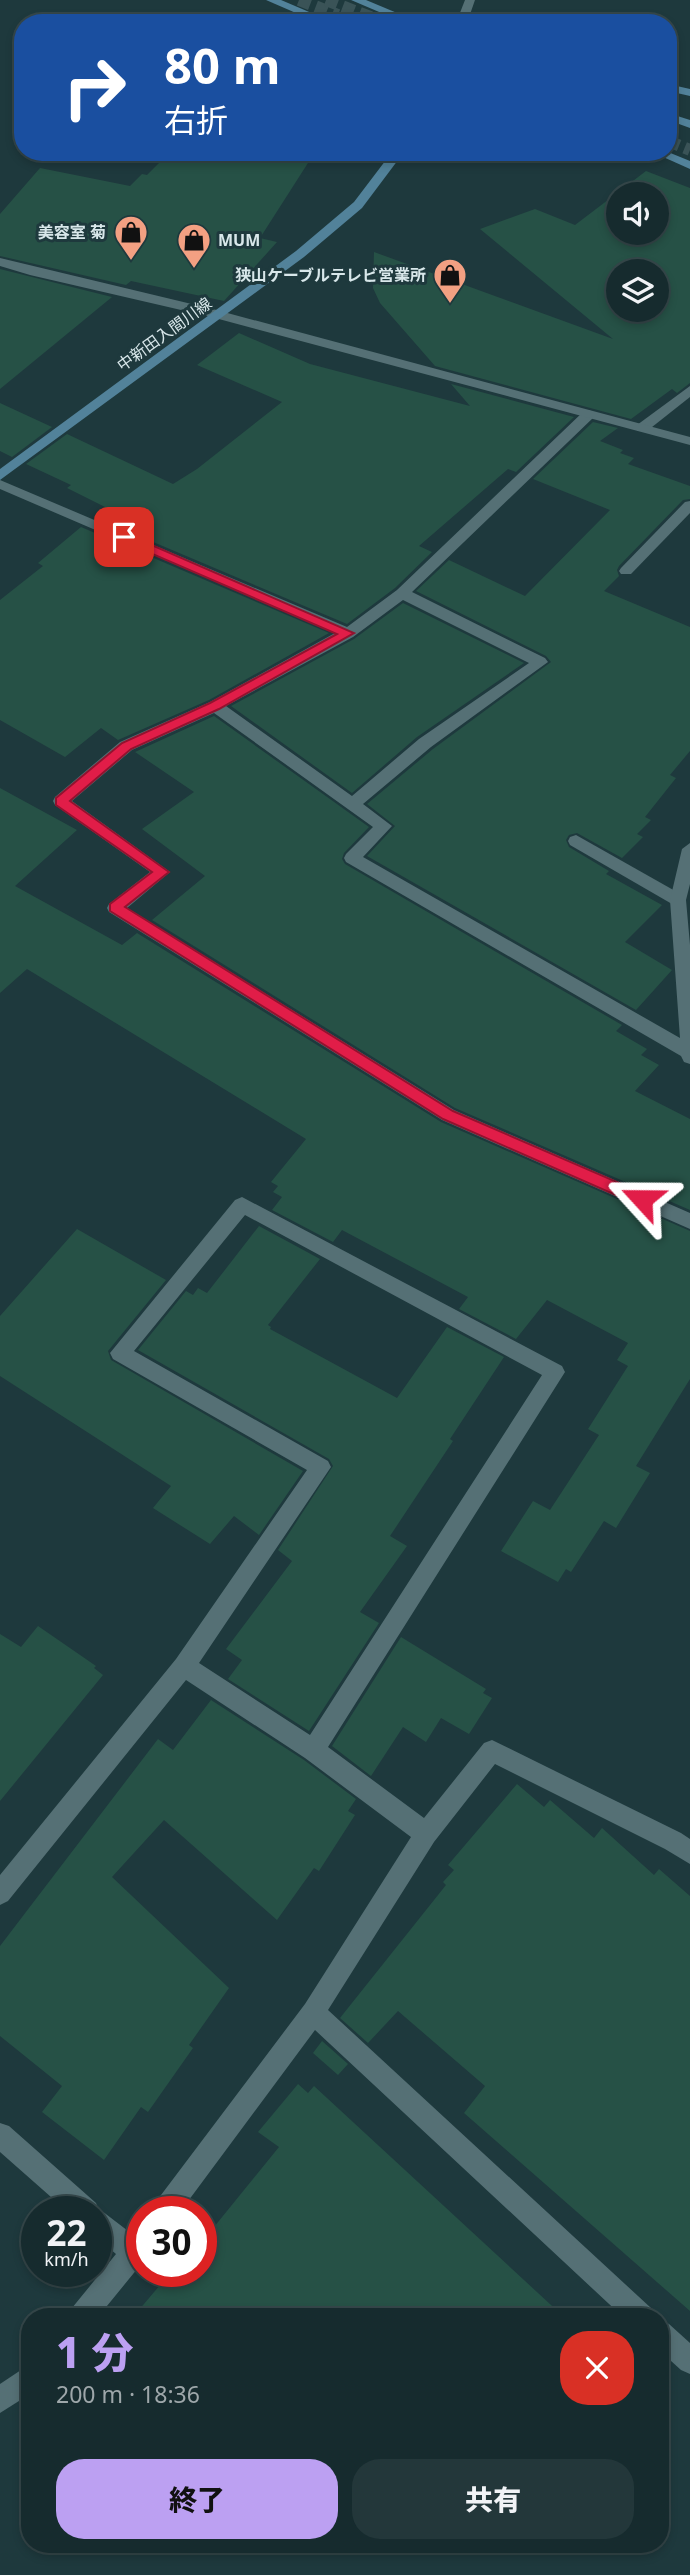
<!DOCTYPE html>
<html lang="ja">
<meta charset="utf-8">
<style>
body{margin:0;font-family:"Noto Sans","Noto Sans JP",sans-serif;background:#23373a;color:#f1f3f6;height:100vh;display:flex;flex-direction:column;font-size:26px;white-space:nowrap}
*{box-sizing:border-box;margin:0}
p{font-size:23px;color:#9ea7aa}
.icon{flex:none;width:38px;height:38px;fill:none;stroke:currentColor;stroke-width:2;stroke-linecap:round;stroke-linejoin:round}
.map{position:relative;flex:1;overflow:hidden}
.drawer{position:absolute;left:21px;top:2308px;width:648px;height:245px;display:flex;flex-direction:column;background:#162b2e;border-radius:28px;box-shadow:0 4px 10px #0003,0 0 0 2px #35474a}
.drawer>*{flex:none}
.banner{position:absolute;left:14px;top:14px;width:663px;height:147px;border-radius:28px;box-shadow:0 4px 10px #0003,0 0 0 2px #35474a;background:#1a4fa0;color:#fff;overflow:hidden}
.fabs{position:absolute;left:606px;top:182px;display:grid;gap:14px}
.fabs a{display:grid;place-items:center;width:63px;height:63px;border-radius:50%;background:#162b2e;box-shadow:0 4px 10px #0003,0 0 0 2px #35474a;font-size:35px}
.speed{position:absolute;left:21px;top:2196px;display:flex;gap:14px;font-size:35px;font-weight:700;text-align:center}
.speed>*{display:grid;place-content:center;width:91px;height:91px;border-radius:50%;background:#162b2e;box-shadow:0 4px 10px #0003,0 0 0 2px #35474a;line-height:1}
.speed small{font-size:18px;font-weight:400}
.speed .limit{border:10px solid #d22;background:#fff;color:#111}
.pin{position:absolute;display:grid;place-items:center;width:60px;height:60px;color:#fff;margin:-30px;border-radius:14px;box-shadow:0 4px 10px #0006}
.me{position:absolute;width:77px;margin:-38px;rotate:294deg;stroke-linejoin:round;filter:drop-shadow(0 0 5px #0008)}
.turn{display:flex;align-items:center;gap:24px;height:147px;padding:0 35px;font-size:32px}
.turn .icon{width:91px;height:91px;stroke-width:2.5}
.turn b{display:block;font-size:49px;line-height:60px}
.round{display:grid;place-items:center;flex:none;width:74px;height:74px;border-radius:28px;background:#23373a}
.headline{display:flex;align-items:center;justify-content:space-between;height:119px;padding:0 35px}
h1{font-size:42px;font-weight:800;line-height:52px;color:#bca0f2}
.action{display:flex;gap:14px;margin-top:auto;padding:14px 35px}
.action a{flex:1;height:80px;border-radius:28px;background:#bca0f2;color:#111;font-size:28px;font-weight:800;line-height:80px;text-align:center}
.action a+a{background:#23373a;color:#f1f3f6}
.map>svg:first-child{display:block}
.building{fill:#265146;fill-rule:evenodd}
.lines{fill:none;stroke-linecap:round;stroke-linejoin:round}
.secondary-tunnel{stroke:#3a5357;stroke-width:12;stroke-dasharray:12 6;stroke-linecap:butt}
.service{fill:#557075;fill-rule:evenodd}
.minor{fill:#557075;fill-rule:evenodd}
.tertiary{fill:#557075;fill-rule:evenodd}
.secondary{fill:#52829a;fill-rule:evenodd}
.route{fill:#e11d48;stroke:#92132f;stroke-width:2}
.labels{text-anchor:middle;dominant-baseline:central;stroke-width:6;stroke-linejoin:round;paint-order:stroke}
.far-poi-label{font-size:16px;font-weight:bold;fill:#d8e7ea;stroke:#1e393d;text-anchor:end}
.far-street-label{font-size:16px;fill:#d8e7ea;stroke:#1e393d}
</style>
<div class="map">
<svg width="690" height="2575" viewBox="0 0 690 2575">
<rect width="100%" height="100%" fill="#1e393d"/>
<g class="building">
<path d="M170,152H315L260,238L277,242L224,301L131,281L126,285L0,256V214L40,168L130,186L142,174L147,175Z"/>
<path d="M646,171L690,188V383L677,393L672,389L631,419L435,366L380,303L373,288L374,252L613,339L480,229L535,209L575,225ZM618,194H656V233H618ZM618,271H656V310H618Z"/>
<path d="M0,269L112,297L0,389Z"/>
<path d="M239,333L310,364L470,406L451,384L574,417L516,472L508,469L419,546L432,552L395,588L347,624L94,517L105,507L67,488L71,485L26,464L67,434L173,484L197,469L282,402L197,365Z"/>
<path d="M0,403L52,427L12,457L0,451Z"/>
<path d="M593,422L618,428L600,441L623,450L620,453L634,458L628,464L690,486V499L683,500L619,566L617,570L619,576L604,591L690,627V751L670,775L676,778L645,817L651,820L637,834L643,837L622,858L577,833L569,835L566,840L569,847L609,871L606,874L662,905L625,942L672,970L636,1010L367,856L395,826L367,804L433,749L551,662L546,656L416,591L449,560L525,596L610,510L533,479Z"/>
<path d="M81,527L329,633L209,700L118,740L101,728L65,757L0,720V600L43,566L38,563Z"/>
<path d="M403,603L524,663L417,737L352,793L231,706L354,639Z"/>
<path d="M214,716L369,827L344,853L342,859L345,864L622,1025L616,1031L647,1049L641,1055L659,1065L635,1091L690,1119V1210L455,1108L152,920L205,876L142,829L194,792L135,752Z"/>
<path d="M0,788L77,830L15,886L122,945L137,933L441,1122L690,1231V1379L636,1466L650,1473L616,1528L604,1521L571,1572L566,1569L558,1582L501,1551L533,1501L550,1510L599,1435L588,1429L628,1366L617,1360L628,1343L547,1300L516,1339L459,1309L468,1297L342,1230L333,1242L272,1210L282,1197L273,1192L278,1186L271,1182L306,1139L27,969L0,993Z"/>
<path d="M259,1226L320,1259L268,1325L271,1327L270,1329L397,1398L447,1327L504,1357L450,1439L453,1441L390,1536L407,1546L360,1612L379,1623L309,1731L228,1679L242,1660L226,1649L292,1561L278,1550L333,1466L329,1459L138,1350L186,1291L193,1295L198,1288L207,1293Z"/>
<path d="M77,1229L166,1280L108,1351L111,1360L303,1471L259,1535L234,1516L210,1544L153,1508L171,1486L0,1376V1316Z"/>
<path d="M38,1626L96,1666L94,1668L103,1675L0,1801V1634L21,1647Z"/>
<path d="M401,1637L486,1689L483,1693L492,1698L469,1734L441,1718L426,1742L403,1727L371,1776L332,1746Z"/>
<path d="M211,1700L304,1760L356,1799L348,1811L355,1815L319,1871L314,1868L277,1920L164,1820L112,1877L229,1988L189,2045L193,2048L148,2112L141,2107L104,2160L42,2112L62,2086L0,2036V1946L158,1739L173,1750Z"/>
<path d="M517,1784L544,1807L550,1800L594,1838L602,1828L654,1875L659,1869L690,1896V2311L464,2113L485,2086L398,2011L368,2043L340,2018L446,1885L443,1882L454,1870L448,1865Z"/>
<path d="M322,2041L348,2064L338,2075L313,2053Z"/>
<path d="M298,2084L308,2093L314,2086L564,2317H133L171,2272H201V2243L279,2147L258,2132Z"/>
</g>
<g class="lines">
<g class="secondary-tunnel">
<path d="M299,0L338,15"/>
<path d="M326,0L386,23"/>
<path d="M668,141L690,150"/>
</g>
<g class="service">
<path d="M690,501V513L631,574H621L619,571L621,568L685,502Z"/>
<path d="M576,835L684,896L686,900L684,904H672L570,845L568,841L570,837Z"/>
</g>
<g class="minor">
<path d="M0,258L225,312L226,315L220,319L30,275L0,266Z"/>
<path d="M690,386V397L647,431H637V425Z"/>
<path d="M589,410L596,414L594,417L412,592L545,658L548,662L431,747L363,804L392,826L363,857L680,1038L670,900L682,849L690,843V884L686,900L690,945V1064L684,1062L681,1056L346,862L344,858L346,854L373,827L214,713L132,750L72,801L170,872L127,908L454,1110L690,1213V1229L442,1120L109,912L107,908L109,904L150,872L55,805L53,801L55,797L120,742L210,702L335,633L0,489V480L347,627L397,590L584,411ZM403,600L529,663L419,739L352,796L226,706L353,637Z"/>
<path d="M242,1197L562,1366L565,1372L328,1747L424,1818L484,1743L492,1740L681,1833L690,1839V1864L665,1849L495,1764L434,1842L328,2010L651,2308L655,2317H623L315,2030L180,2212H151L155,2203L305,2004L411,1837L305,1758L186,1680L8,1901L0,1905V1875L176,1659L307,1470L113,1359L110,1353L235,1200ZM245,1215L542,1375L310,1735L199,1663L331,1467L328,1461L134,1351Z"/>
<path d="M0,2123L9,2126L96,2203L98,2208L132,2234L142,2229V2263L98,2317H68L72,2308L116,2254L96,2237V2212H68L0,2152Z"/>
<path d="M660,2320L669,2324L690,2343V2374L681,2370L660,2351Z"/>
<path d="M30,2364V2394L0,2413V2384Z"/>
</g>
<g class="tertiary">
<path d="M465,0H475L467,23H456Z"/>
<path d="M220,311L690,437V445L215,318L214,315Z"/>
</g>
<g class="secondary">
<path d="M266,0H281L335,23H319Z"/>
<path d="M351,0H366L421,23H405Z"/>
<path d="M668,84L690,89V96L668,91Z"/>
<path d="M668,113L690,120V128L668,120Z"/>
<path d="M392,152H404L362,208L304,257L0,480V469L296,251L354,202Z"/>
<path d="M652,152H668L690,161V169Z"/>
</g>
</g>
<path class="route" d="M124,533L354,633L219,709L131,749L70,801L169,872L125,907L453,1111L647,1195L649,1199L647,1204H636L443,1119L110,911V904L152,872L56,805V798L122,743L210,703L337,634L120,540L118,537Z"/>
<defs>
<symbol id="shop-pin" viewBox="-11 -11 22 30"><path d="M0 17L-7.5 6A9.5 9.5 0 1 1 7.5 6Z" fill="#f3a082" stroke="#1e393d"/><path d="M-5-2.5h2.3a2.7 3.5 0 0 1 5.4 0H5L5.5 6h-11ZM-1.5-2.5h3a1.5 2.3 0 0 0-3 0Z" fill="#111"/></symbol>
</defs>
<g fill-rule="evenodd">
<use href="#shop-pin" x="112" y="213" width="38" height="52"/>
<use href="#shop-pin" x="175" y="221" width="38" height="52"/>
<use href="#shop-pin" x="431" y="256" width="38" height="52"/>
</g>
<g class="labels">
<g class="far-poi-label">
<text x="106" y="232">美容室 菊</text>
<text x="218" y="240" text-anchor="start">MUM</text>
<text x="426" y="275">狭山ケーブルテレビ営業所</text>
</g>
<g class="far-street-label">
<text transform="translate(164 334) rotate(-36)">中新田入間川線</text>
</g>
</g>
</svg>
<div class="fabs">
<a><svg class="icon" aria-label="sound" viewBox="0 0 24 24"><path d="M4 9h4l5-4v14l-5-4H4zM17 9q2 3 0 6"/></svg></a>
<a><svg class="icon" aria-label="layers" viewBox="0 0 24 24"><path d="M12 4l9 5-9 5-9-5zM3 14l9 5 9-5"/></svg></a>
</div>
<div class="speed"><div>22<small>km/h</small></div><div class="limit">30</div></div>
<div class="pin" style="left:124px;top:537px;background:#d93025"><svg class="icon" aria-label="arrive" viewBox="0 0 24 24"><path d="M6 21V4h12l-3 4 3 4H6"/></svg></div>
<svg class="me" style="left:642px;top:1199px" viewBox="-20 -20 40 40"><path d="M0-17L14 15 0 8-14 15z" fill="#e11d48" stroke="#fff" stroke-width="4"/></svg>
<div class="banner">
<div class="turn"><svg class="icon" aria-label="right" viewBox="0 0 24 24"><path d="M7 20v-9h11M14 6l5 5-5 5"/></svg><div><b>80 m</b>右折</div></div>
</div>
<section class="drawer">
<div class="headline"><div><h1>1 分</h1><p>200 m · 18:36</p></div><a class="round" style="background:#d93025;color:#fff"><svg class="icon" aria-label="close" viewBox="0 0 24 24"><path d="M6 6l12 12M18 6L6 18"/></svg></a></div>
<div class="action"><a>終了</a><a>共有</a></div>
</section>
</div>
